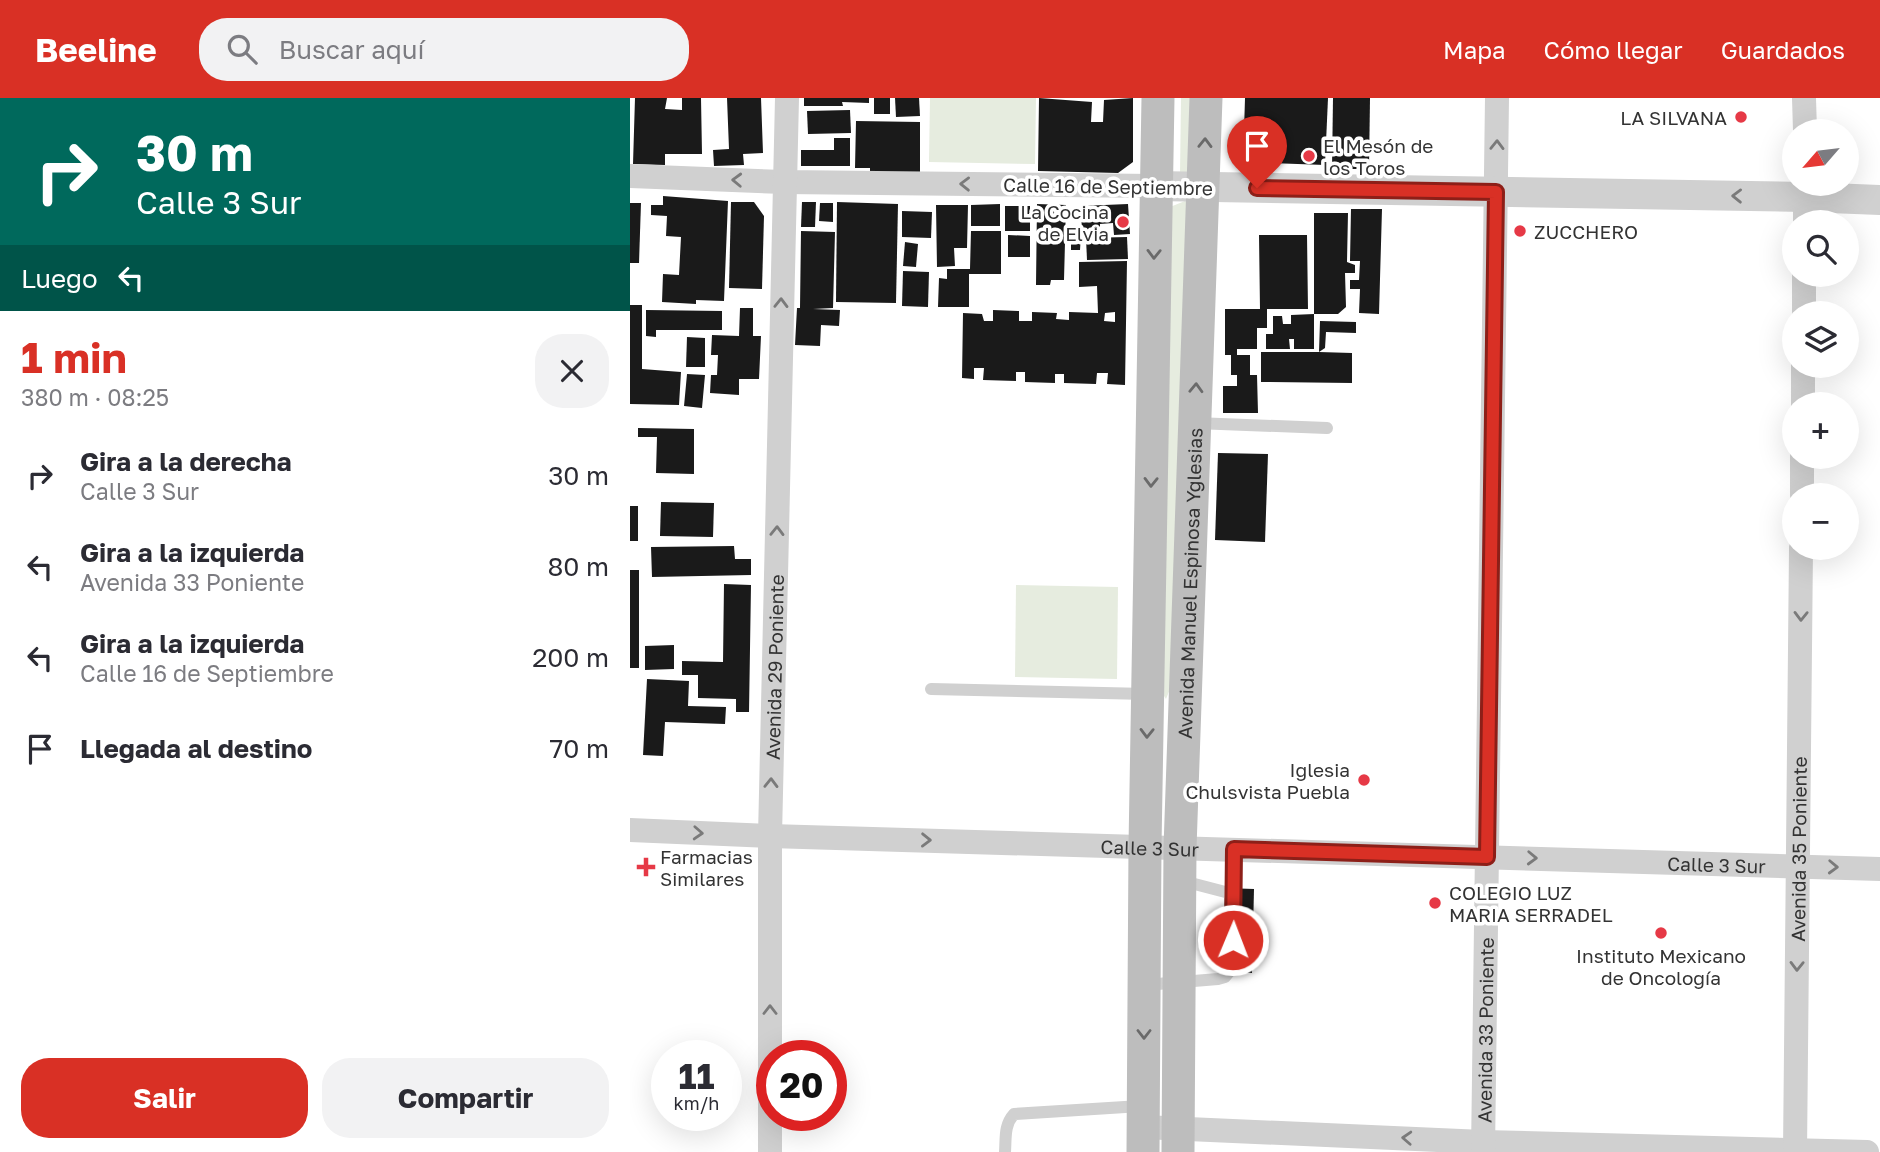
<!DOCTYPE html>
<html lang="es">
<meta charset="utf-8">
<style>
body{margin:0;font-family:"Golos Text",sans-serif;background:#f2f2f3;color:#2b2b33;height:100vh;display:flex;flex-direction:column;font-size:26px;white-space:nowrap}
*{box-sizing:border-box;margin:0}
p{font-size:23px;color:#7c7c81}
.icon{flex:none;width:38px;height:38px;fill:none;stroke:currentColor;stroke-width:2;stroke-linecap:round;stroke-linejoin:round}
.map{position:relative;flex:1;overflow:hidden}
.sheet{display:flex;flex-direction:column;background:#fff;width:630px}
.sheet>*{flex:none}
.guide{background:#00695c;color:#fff;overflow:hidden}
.needle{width:46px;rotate:242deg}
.tools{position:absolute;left:1152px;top:21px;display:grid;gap:14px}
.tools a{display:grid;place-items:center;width:77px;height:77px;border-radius:50%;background:#fff;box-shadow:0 7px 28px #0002;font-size:35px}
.speed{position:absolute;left:21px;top:942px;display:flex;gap:14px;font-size:35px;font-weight:700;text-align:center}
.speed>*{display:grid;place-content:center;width:91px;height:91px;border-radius:50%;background:#fff;box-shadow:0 7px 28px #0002;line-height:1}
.speed small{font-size:18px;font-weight:400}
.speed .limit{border:10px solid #d22;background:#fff;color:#111}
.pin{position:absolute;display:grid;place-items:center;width:60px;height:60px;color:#fff;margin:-72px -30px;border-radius:50% 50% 50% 0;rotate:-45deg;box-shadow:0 0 7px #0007}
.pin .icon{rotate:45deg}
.me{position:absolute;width:77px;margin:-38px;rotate:1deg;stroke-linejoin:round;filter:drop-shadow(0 0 5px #0008)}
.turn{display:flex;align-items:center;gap:24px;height:147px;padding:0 21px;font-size:32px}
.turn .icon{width:91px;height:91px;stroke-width:2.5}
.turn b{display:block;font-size:49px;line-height:60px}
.then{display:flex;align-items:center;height:66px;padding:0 21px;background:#0003;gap:14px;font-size:26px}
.round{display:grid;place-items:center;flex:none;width:74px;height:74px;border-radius:28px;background:#f2f2f3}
.overview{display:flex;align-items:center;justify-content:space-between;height:119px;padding:0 21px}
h1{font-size:42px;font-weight:700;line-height:52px;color:#d93025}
.button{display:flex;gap:14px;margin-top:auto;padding:14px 21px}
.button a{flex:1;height:80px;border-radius:28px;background:#d93025;color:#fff;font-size:28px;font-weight:700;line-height:80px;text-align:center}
.button a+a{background:#f2f2f3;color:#2b2b33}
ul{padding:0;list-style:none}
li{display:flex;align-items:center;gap:21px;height:91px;padding:0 21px}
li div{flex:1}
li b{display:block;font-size:26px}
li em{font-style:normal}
header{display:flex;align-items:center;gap:42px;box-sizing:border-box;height:98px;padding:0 35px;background:#d93025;color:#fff}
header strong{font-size:33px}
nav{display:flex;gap:38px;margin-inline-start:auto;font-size:24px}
.search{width:490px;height:63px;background:#f2f2f3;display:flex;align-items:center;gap:18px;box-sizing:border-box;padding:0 24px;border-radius:28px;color:#7c7c81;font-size:26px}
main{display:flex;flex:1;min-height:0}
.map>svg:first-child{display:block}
.green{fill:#e6ecdf}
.building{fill:#1a1a1a;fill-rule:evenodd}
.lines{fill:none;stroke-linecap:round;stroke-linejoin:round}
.service{stroke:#d0d0d0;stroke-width:12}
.minor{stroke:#d0d0d0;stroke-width:24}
.tertiary{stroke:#d0d0d0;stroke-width:30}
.secondary{stroke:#bdbdbd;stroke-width:33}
.oneway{stroke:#6a6a6a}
.oneway2{stroke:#7a7a7a}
.route-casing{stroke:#8d1f18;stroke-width:18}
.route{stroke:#d93025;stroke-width:12}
.poi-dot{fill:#e63946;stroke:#fff;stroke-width:2.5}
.labels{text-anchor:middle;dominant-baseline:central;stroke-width:7;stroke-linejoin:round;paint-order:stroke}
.poi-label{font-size:19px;fill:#333;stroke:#fff;text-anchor:start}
.street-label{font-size:19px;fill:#333;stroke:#fff}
</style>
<header>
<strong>Beeline</strong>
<div class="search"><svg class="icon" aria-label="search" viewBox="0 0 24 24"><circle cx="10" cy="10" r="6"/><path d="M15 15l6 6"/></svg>Buscar aquí</div>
<nav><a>Mapa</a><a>Cómo llegar</a><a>Guardados</a></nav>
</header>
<main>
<section class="sheet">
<div class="guide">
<div class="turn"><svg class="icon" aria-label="right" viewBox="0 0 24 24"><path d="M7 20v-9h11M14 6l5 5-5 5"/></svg><div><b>30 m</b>Calle 3 Sur</div></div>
<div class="then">Luego<svg class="icon" aria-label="left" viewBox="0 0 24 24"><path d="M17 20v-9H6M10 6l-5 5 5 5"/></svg></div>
</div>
<div class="overview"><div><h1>1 min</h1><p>380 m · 08:25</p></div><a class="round"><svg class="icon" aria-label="close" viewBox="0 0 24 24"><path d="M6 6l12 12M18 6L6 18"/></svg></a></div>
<ul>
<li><svg class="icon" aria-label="right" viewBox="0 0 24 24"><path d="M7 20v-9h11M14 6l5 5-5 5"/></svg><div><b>Gira a la derecha</b><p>Calle 3 Sur</p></div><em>30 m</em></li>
<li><svg class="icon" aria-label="left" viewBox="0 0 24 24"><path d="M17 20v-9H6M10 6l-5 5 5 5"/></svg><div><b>Gira a la izquierda</b><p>Avenida 33 Poniente</p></div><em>80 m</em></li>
<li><svg class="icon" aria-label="left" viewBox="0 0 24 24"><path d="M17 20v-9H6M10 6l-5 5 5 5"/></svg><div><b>Gira a la izquierda</b><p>Calle 16 de Septiembre</p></div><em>200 m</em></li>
<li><svg class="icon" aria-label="arrive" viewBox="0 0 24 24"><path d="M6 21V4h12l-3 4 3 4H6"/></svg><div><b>Llegada al destino</b></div><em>70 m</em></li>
</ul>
<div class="button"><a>Salir</a><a>Compartir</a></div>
</section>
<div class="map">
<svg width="1250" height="1054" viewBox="0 0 1250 1054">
<rect width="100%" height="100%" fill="#fff"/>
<g class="green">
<path d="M300,0H406L405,66L299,64Z"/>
<path d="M551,0H573V77H550Z"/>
<path d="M555,103L568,111L542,586L536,601L528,588L535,111Z"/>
<path d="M386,487L488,489L487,581L385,579Z"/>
</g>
<g class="building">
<path d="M5,0H37L35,11L52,12V0H71L72,56H35V67L3,66Z"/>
<path d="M97,0H131L133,55L113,56L114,67L84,68L83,52L99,51Z"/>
<path d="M174,0H239V5L212,4L213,8H174Z"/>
<rect x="244" y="0" width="16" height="16"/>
<path d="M265,0H289L290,18L266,19Z"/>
<path d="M409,0L462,4L461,24H473L474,2L503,0V64L488,75L408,73Z"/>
<path d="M615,0H698L695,67L613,64Z"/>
<path d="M703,0H740L739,71H702Z"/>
<path d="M220,12L221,35L178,36L177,13Z"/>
<path d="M226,23L290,24V77L240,76V70H225Z"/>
<path d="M204,40H220V68H171V52H204Z"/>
<path d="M33,98L98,103L94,203L66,202V206L32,204L33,176L49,177L51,139L36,138L37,118L21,117V107H33Z"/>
<path d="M101,104H124L134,118L132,191L99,190Z"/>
<path d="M172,104H186L185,129H171Z"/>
<path d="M207,104L268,106L266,205L206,204Z"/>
<path d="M0,105H11L9,165H0Z"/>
<path d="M190,105H203V124L189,123Z"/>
<path d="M370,106V128H341V107Z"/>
<path d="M407,106L436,107L434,182H421L420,187H406Z"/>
<path d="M498,106L500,136L484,137L483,125L470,126V136L452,137L451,108Z"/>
<path d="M306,107H338L337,150H324L325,168L307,169Z"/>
<rect x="375" y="108" width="25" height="25"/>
<path d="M721,111H752L749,216L729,215L730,191H720V182H729L730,163H720Z"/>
<path d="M272,113L302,114L301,140L272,139Z"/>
<path d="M684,115H718L717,164L725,167V175H715L716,209L708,216H684V251H664V241H659L660,251H636V236H643V218H652L653,226H661V217L684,216Z"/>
<path d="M171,133L205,134L203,210L183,211L210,212L209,228L191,227L190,248L165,247L167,210H170Z"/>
<path d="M341,133H371V176H339V209H308L309,180L317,181V171H340Z"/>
<path d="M441,135H451L450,152H441Z"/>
<path d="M378,137L400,138V159H378Z"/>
<path d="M629,137H677L678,211H637V230H627V251H607V257H620V277H627L628,315H593V288H607V277H601V257H595V211H630Z"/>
<path d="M497,139L498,161L457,162L456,140Z"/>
<path d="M275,144L288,146L286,169L273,168Z"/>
<path d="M497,163L495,287L477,286L478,275H467L466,286L434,285V276H425V285L395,284V274H386V283L353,282L354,270H344V281L332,280L333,215L352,216L354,223H363V212L389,213V223H402V214L427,215L426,221L439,222V214L468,215L467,188L449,189V164ZM485,214V224L474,223L475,215Z"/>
<path d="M273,173L299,174L298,209L272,208Z"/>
<path d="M0,207H12V271L51,274L49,307L0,306Z"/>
<path d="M110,210H123V238H131L129,281H109V297L80,295L81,277H87L88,257H81L82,237L109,238Z"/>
<path d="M16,212L92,213V232H26V239L16,238Z"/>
<path d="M690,223L726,224V235L696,234L695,250L689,254L722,255V285L631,284V254H689Z"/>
<path d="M57,239L75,240V269H56Z"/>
<path d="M57,276L75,277L72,310L54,308Z"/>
<path d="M8,330L64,331V376L26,375L27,339H8Z"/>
<path d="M588,355L638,356L635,444L585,442Z"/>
<path d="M31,404L84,405L83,439L30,438Z"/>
<rect x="0" y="408" width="8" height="35"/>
<path d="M104,448L105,461H121V477L22,479L21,449Z"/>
<rect x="0" y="472" width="9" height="98"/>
<path d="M94,486L121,487L119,614H106V601L68,600V577H52V563L93,564Z"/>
<path d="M44,547V571L15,572V548Z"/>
<path d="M17,581L59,583L58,608L96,609L95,626L35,624L33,658L13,657Z"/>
<path d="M595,790L624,791L622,875L593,874Z"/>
</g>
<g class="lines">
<g class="service">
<path d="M565,325L697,330"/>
<path d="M301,591L517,596"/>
<path d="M553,783L603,796"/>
<path d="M515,887L588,881L595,879L600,873L604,752"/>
<path d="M375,1054C376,1040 374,1027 384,1016L511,1008"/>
</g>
<g class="minor">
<path d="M1174,0L1175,33"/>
<path d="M0,78L154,84L525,88"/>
<path d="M1175,124V86"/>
<path d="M1174,215V177"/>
<path d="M1173,306V268"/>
<path d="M1172,397V359"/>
<path id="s1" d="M0,732L140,738L1250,771"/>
<path d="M513,1029L853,1044L1237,1054"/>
<path id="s2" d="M140,1054V738L157,0"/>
<path id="s3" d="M853,1054L867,0"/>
<path id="s4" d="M1165,1054L1171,450"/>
</g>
<path class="tertiary" d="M525,88L1175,99L1250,102"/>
<g class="secondary">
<path d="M513,1054L515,748L528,0"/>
<path id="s5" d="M548,1054L550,750L576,0"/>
</g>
</g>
<defs><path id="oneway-chevron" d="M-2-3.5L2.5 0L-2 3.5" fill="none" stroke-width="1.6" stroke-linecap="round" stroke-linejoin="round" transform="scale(1.75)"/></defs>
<g class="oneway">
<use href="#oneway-chevron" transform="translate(575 45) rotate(-89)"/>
<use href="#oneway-chevron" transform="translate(524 156) rotate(91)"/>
<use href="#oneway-chevron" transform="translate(566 290) rotate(-88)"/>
<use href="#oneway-chevron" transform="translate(521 384) rotate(91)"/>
<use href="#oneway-chevron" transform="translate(517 635) rotate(91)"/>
<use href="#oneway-chevron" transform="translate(514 936) rotate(90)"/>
</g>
<g class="oneway2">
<use href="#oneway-chevron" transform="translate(867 47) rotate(-89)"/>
<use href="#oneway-chevron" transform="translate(107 82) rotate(-178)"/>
<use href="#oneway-chevron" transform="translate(335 86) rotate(-179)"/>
<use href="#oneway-chevron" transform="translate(1107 98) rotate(-179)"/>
<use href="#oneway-chevron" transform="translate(151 205) rotate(-89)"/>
<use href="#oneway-chevron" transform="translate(147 433) rotate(-89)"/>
<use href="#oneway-chevron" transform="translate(1171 518) rotate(91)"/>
<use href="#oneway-chevron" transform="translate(141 685) rotate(-89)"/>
<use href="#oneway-chevron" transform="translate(68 735) rotate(3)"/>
<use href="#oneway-chevron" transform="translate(296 742) rotate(1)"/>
<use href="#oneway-chevron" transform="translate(902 760) rotate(2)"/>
<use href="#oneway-chevron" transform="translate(1203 769) rotate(2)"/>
<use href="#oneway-chevron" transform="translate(1167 868) rotate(91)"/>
<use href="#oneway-chevron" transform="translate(140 912) rotate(-90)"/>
<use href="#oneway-chevron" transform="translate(777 1040) rotate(-177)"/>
</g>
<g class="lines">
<defs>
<path id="route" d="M603,842L604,751L857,759L866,94L627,90"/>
</defs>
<use href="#route" class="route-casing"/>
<use href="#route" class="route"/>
</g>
<g class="poi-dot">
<circle cx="1111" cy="19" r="7"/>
<circle cx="679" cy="58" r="7"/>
<circle cx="493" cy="124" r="7"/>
<circle cx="890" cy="133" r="7"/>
<circle cx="734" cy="682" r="7"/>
<path d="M12.5 758.5h7v7h7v7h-7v7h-7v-7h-7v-7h7z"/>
<circle cx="805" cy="805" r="7"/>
<circle cx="1031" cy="835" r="7"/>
</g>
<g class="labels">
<g class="poi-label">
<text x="1097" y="19" text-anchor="end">LA SILVANA</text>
<text x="693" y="47">El Mesón de<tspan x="693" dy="22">los Toros</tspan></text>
<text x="479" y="113" text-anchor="end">La Cocina<tspan x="479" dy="22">de Elvia</tspan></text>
<text x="904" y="133">ZUCCHERO</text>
<text x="720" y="671" text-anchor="end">Iglesia<tspan x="720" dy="22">Chulsvista Puebla</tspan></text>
<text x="30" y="758">Farmacias<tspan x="30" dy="22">Similares</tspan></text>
<text x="819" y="794">COLEGIO LUZ<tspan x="819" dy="22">MARIA SERRADEL</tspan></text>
<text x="1031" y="857" text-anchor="middle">Instituto Mexicano<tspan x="1031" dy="22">de Oncología</tspan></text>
</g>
<g class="street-label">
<text transform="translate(478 88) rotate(1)">Calle 16 de Septiembre</text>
<text stroke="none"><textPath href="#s5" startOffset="569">Avenida Manuel Espinosa Yglesias</textPath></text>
<text stroke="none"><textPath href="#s2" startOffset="485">Avenida 29 Poniente</textPath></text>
<text stroke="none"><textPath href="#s1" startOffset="520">Calle 3 Sur</textPath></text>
<text stroke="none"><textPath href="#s4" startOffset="303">Avenida 35 Poniente</textPath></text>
<text stroke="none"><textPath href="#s1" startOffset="1087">Calle 3 Sur</textPath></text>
<text stroke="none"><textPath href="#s3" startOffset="122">Avenida 33 Poniente</textPath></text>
</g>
</g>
</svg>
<div class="tools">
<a><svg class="needle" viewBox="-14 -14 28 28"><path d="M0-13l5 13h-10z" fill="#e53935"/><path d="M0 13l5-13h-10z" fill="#7c7c81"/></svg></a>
<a><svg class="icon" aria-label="search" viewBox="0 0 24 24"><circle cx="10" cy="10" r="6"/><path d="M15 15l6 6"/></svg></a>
<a><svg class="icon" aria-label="layers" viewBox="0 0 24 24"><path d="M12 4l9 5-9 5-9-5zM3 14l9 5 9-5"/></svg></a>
<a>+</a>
<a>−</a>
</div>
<div class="speed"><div>11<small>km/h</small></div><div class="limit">20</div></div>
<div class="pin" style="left:627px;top:90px;background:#d93025"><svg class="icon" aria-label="arrive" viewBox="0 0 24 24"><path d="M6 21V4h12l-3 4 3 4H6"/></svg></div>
<svg class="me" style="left:603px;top:842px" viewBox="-20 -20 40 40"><circle r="17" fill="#d93025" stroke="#fff" stroke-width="3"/><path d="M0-11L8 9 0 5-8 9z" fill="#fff"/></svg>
</div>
</main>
